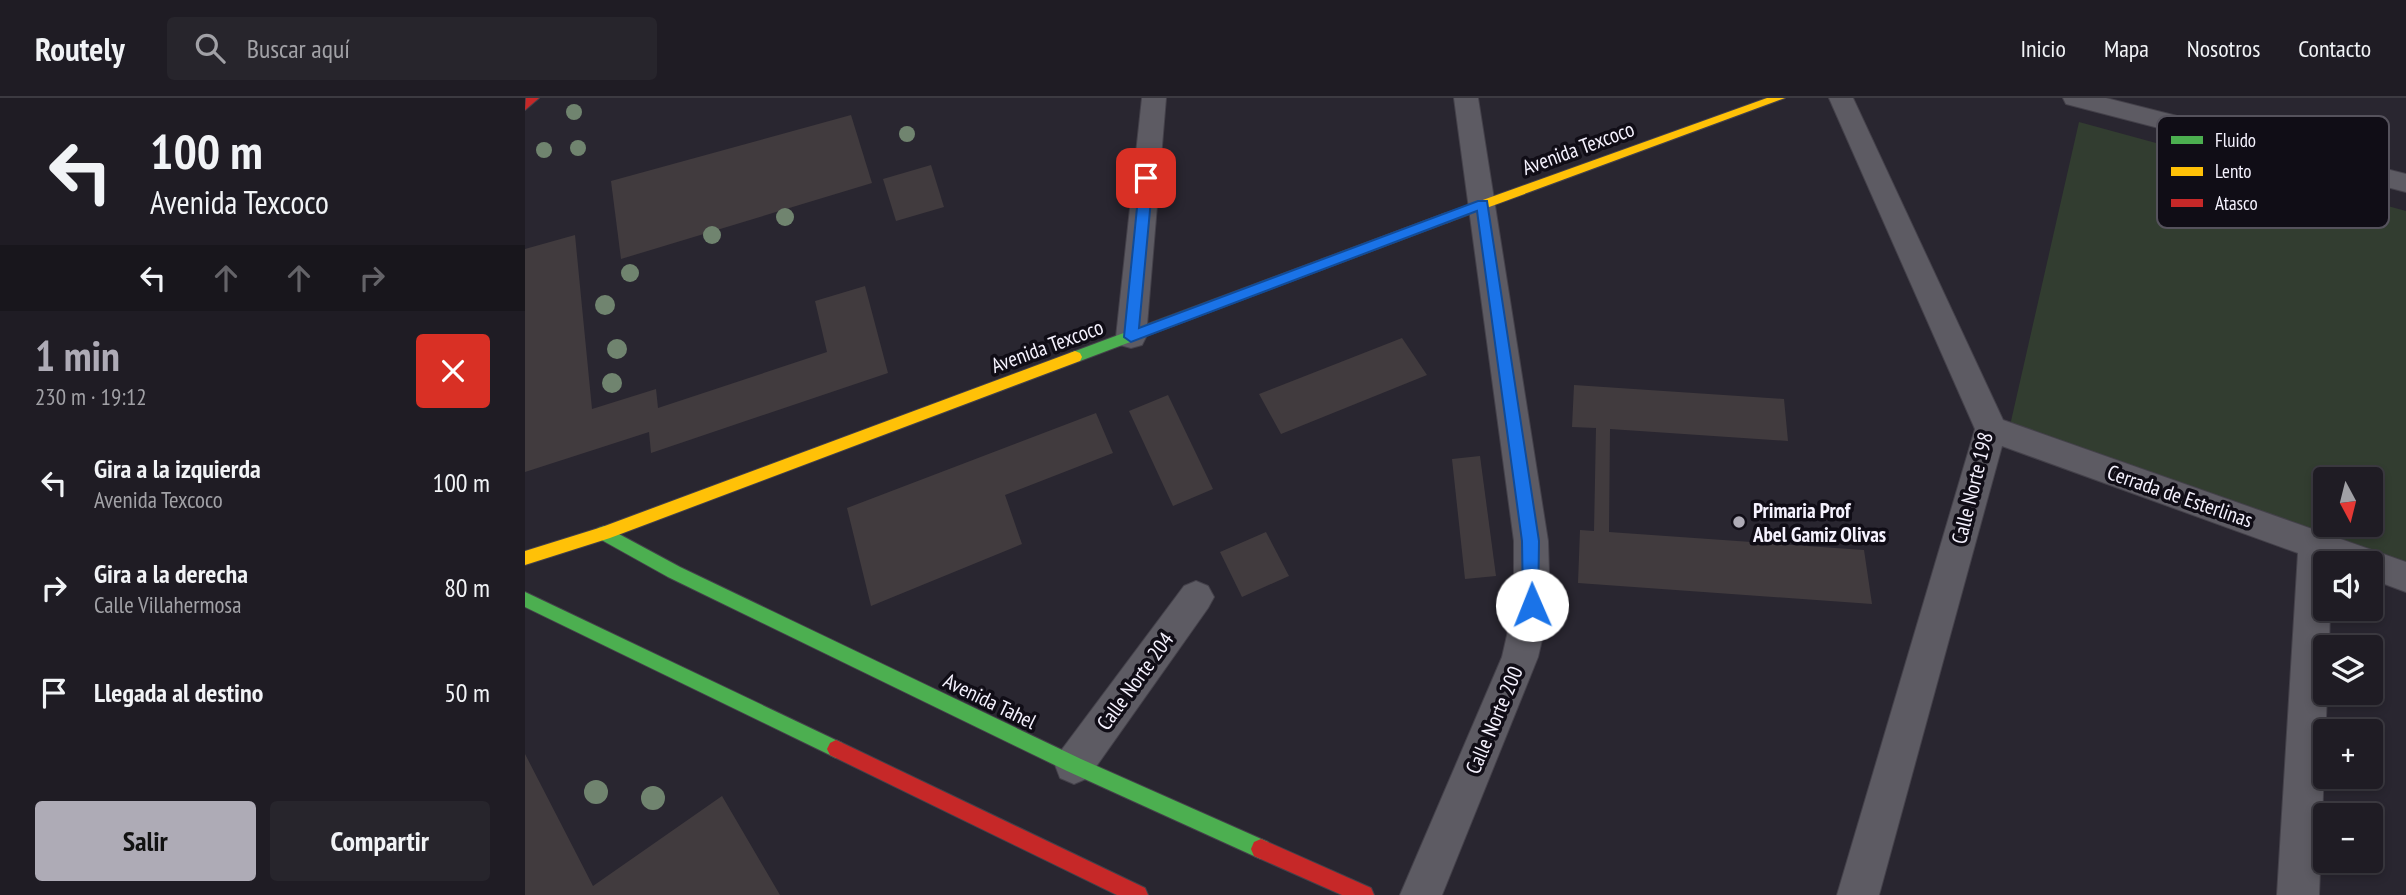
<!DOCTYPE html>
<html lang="es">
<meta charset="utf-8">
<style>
body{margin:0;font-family:"PT Sans Narrow",sans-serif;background:#27252c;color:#f1f3f6;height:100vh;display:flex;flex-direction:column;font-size:26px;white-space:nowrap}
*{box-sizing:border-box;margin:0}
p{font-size:23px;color:#a1a1a6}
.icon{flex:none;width:38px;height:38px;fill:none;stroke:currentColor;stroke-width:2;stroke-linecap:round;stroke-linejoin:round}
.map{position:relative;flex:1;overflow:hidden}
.sheet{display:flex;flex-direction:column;background:#1f1c24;width:525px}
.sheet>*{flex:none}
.banner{background:#1f1c24;color:#f1f3f6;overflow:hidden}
.needle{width:46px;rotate:173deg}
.tools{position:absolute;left:1788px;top:369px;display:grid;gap:14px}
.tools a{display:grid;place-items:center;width:70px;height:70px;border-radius:7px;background:#1f1c24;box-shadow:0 4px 10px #0003,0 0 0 2px #3c3a41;font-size:35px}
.pin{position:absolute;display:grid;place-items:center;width:60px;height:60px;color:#fff;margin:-30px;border-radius:14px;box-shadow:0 4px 10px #0006}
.me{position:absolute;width:77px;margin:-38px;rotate:359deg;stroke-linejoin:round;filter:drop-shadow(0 0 5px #0008)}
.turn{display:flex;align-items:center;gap:24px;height:147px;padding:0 35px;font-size:32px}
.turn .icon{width:91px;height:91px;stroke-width:2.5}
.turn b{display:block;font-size:49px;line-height:60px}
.lanes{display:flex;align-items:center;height:66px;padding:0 35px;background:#0003;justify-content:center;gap:35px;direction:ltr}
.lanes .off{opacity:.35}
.round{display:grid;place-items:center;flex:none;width:74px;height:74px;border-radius:7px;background:#27252c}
.summary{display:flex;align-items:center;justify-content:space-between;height:119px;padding:0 35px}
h1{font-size:42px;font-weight:800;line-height:52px;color:#aeabb6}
.button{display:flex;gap:14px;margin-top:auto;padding:14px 35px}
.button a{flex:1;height:80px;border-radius:7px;background:#aeabb6;color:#111;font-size:28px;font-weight:800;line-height:80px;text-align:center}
.button a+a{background:#27252c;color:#f1f3f6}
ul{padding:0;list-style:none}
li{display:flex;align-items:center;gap:21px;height:105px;padding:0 35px}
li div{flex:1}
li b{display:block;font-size:26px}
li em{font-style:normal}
header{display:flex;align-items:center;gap:42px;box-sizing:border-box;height:98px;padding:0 35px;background:#1f1c24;border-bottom:2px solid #3c3a41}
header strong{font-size:33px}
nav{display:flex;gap:38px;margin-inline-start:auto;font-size:24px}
.search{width:490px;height:63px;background:#27252c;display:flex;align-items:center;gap:18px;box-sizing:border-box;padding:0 24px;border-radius:7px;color:#a1a1a6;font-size:26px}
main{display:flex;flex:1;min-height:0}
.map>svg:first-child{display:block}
.green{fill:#323d30;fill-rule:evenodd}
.building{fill:#413b3e}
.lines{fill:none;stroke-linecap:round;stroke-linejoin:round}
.street-casing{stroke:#44414a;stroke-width:2}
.fast-casing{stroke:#44414a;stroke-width:2}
.slow-casing{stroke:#44414a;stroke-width:2}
.jam-casing{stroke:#44414a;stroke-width:2}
.street{fill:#5d5b63;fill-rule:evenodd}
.fast{fill:#4caf50;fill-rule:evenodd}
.slow{fill:#ffc107;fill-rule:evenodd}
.jam{fill:#c62828;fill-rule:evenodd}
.tree{fill:#70846f}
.route{fill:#1a73e8;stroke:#114b97;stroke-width:2}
.poi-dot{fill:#aeabb6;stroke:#100d16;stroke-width:2.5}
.labels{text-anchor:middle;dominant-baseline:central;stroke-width:7;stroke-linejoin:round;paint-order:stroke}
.street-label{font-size:21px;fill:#f5f2fe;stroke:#100d16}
.poi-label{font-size:21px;font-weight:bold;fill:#f5f2fe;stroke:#100d16;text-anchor:start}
.key{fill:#100d16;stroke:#55525c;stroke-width:2}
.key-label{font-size:19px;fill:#f5f2fe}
</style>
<header>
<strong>Routely</strong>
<div class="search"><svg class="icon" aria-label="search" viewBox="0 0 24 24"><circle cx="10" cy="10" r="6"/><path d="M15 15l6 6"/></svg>Buscar aquí</div>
<nav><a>Inicio</a><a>Mapa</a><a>Nosotros</a><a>Contacto</a></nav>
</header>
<main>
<section class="sheet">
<div class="banner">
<div class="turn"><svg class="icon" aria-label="left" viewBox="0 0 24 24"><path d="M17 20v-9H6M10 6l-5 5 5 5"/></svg><div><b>100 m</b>Avenida Texcoco</div></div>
<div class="lanes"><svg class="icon" aria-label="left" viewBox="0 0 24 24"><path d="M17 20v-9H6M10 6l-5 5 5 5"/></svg><svg class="icon off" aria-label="ahead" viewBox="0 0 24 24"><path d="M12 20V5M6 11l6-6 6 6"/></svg><svg class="icon off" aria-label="ahead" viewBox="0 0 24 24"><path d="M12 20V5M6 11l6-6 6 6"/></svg><svg class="icon off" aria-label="right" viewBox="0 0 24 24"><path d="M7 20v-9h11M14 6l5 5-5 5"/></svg></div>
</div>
<div class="summary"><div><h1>1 min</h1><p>230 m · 19:12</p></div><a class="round" style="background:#d93025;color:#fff"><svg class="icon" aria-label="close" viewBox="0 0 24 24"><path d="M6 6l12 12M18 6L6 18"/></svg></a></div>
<ul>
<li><svg class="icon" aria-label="left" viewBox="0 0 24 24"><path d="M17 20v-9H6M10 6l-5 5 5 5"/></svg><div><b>Gira a la izquierda</b><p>Avenida Texcoco</p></div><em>100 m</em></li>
<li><svg class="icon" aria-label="right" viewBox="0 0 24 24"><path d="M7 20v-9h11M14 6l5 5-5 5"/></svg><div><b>Gira a la derecha</b><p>Calle Villahermosa</p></div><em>80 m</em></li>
<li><svg class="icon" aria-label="arrive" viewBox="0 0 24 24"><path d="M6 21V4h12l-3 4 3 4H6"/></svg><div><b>Llegada al destino</b></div><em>50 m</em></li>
</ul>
<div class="button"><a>Salir</a><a>Compartir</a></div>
</section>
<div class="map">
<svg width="1881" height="797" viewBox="0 0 1881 797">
<rect width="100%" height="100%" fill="#292630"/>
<path class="green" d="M1554,24L1881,113V476L1484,332ZM1801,382H1846V427H1801Z"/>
<g class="building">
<path d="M326,17L347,85L96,161L86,83Z"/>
<path d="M406,67L419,109L371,123L358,81Z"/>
<path d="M50,137L67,311L131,291L133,310L302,254L290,203L340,188L363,275L126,355L124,334L0,374V151Z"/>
<path d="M877,240L902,277L756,336L734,296Z"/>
<path d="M1049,287L1259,301L1263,343L1085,331L1084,434L1339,452L1347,506L1053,485L1055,432L1069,433L1071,330L1047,329Z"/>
<path d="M643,297L688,391L648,408L604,313Z"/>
<path d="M571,315L588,355L480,397L497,446L346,508L322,410Z"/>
<path d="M955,358L971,478L940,481L927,361Z"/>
<path d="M741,434L764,478L717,499L695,454Z"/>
<path d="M0,656L68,788L197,698L255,797H0Z"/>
</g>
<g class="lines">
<defs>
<g id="street">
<path d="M617,0H641L621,239L617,247L606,250L595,247L591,239Z"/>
<path d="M929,0H953L1023,443L1025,507L1013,559L917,797H875L977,559L989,507V443Z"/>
<path d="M1304,0H1328L1478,322L1881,464V494L1846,481V466H1801V511H1805L1804,550H1801L1802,595L1794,797H1752L1773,455L1477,348L1354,797H1312L1450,331Z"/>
<path d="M1538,0H1581L1881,76V94L1541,6Z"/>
<path d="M671,483L683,488L689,499L683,510L563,680L549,686L535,680L530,667L535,654L659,488Z"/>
</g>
<g id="fast">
<path d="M921,115L928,120L926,123L555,263H545L543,259L545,255Z"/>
<path d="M79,428L155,469L556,661L743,744L746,751L743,758L736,761L729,758L542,673L143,479L73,440L71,435L73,430Z"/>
<path d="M0,494L317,645L320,651L317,657L311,660L305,657L0,509Z"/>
</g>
<g id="slow">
<path d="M1242,0H1260L926,123L921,125L914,120L916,117Z"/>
<path d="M550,253L555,255L557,259L555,263L85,440L0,467V453L77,429Z"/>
</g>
<g id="jam">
<path d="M1,0H14L0,12Z"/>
<path d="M311,642L620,790L623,797H592L305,657L302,651L305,645Z"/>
<path d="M736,741L846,790L849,797H817L729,758L726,751L729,744Z"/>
</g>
</defs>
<use href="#street" class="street-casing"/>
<use href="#fast" class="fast-casing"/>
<use href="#slow" class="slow-casing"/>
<use href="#jam" class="jam-casing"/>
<use href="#street" class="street"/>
<use href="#fast" class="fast"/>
<use href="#slow" class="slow"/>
<use href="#jam" class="jam"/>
</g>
<g class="tree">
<circle cx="49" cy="14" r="8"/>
<circle cx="382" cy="36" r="8"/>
<circle cx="53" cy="50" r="8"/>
<circle cx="19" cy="52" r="8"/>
<circle cx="260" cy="119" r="9"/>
<circle cx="187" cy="137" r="9"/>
<circle cx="105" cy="175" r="9"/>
<circle cx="80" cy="207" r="10"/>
<circle cx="92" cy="251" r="10"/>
<circle cx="87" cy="285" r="10"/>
<circle cx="71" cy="694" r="12"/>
<circle cx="128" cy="700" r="12"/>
</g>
<path class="route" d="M621,75L628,80L614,230L953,103H962L1014,443L1013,512L1007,514L998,507L997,443L952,113L606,244L599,239L615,80Z"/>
<circle class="poi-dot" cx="1214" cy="424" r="7"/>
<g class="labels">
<g class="street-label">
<text transform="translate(1053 50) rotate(-20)">Avenida Texcoco</text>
<text transform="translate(522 248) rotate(-20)">Avenida Texcoco</text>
<text transform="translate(1447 390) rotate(-76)">Calle Norte 198</text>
<text transform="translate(1655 398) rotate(19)">Cerrada de Esterlinas</text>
<text transform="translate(610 583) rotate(-54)">Calle Norte 204</text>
<text transform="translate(465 603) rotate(26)">Avenida Tahel</text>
<text transform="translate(969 622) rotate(-67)">Calle Norte 200</text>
</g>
<g class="poi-label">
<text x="1228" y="412">Primaria Prof<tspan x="1228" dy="24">Abel Gamiz Olivas</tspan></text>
</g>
</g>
<rect x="1632" y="18" width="232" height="112" rx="10" class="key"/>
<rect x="1646" y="38" width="32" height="8" fill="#4caf50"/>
<rect x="1646" y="69" width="32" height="9" fill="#ffc107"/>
<rect x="1646" y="101" width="32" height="8" fill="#c62828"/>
<g class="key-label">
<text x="1690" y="49">Fluido</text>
<text x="1690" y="80">Lento</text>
<text x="1690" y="112">Atasco</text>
</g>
</svg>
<div class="tools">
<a><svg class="needle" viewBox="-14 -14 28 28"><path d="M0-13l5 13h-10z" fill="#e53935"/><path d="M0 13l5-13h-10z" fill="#a1a1a6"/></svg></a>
<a><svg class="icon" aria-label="sound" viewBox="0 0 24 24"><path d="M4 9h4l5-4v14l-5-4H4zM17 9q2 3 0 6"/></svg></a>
<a><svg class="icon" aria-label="layers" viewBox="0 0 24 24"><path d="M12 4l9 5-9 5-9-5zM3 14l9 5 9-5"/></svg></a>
<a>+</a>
<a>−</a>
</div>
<div class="pin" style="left:621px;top:80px;background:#d93025"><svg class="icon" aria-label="arrive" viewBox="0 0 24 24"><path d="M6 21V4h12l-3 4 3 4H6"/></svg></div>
<svg class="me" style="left:1007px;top:507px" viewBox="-20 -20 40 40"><circle r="19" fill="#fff"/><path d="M0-13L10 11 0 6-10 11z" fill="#1a73e8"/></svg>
</div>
</main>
